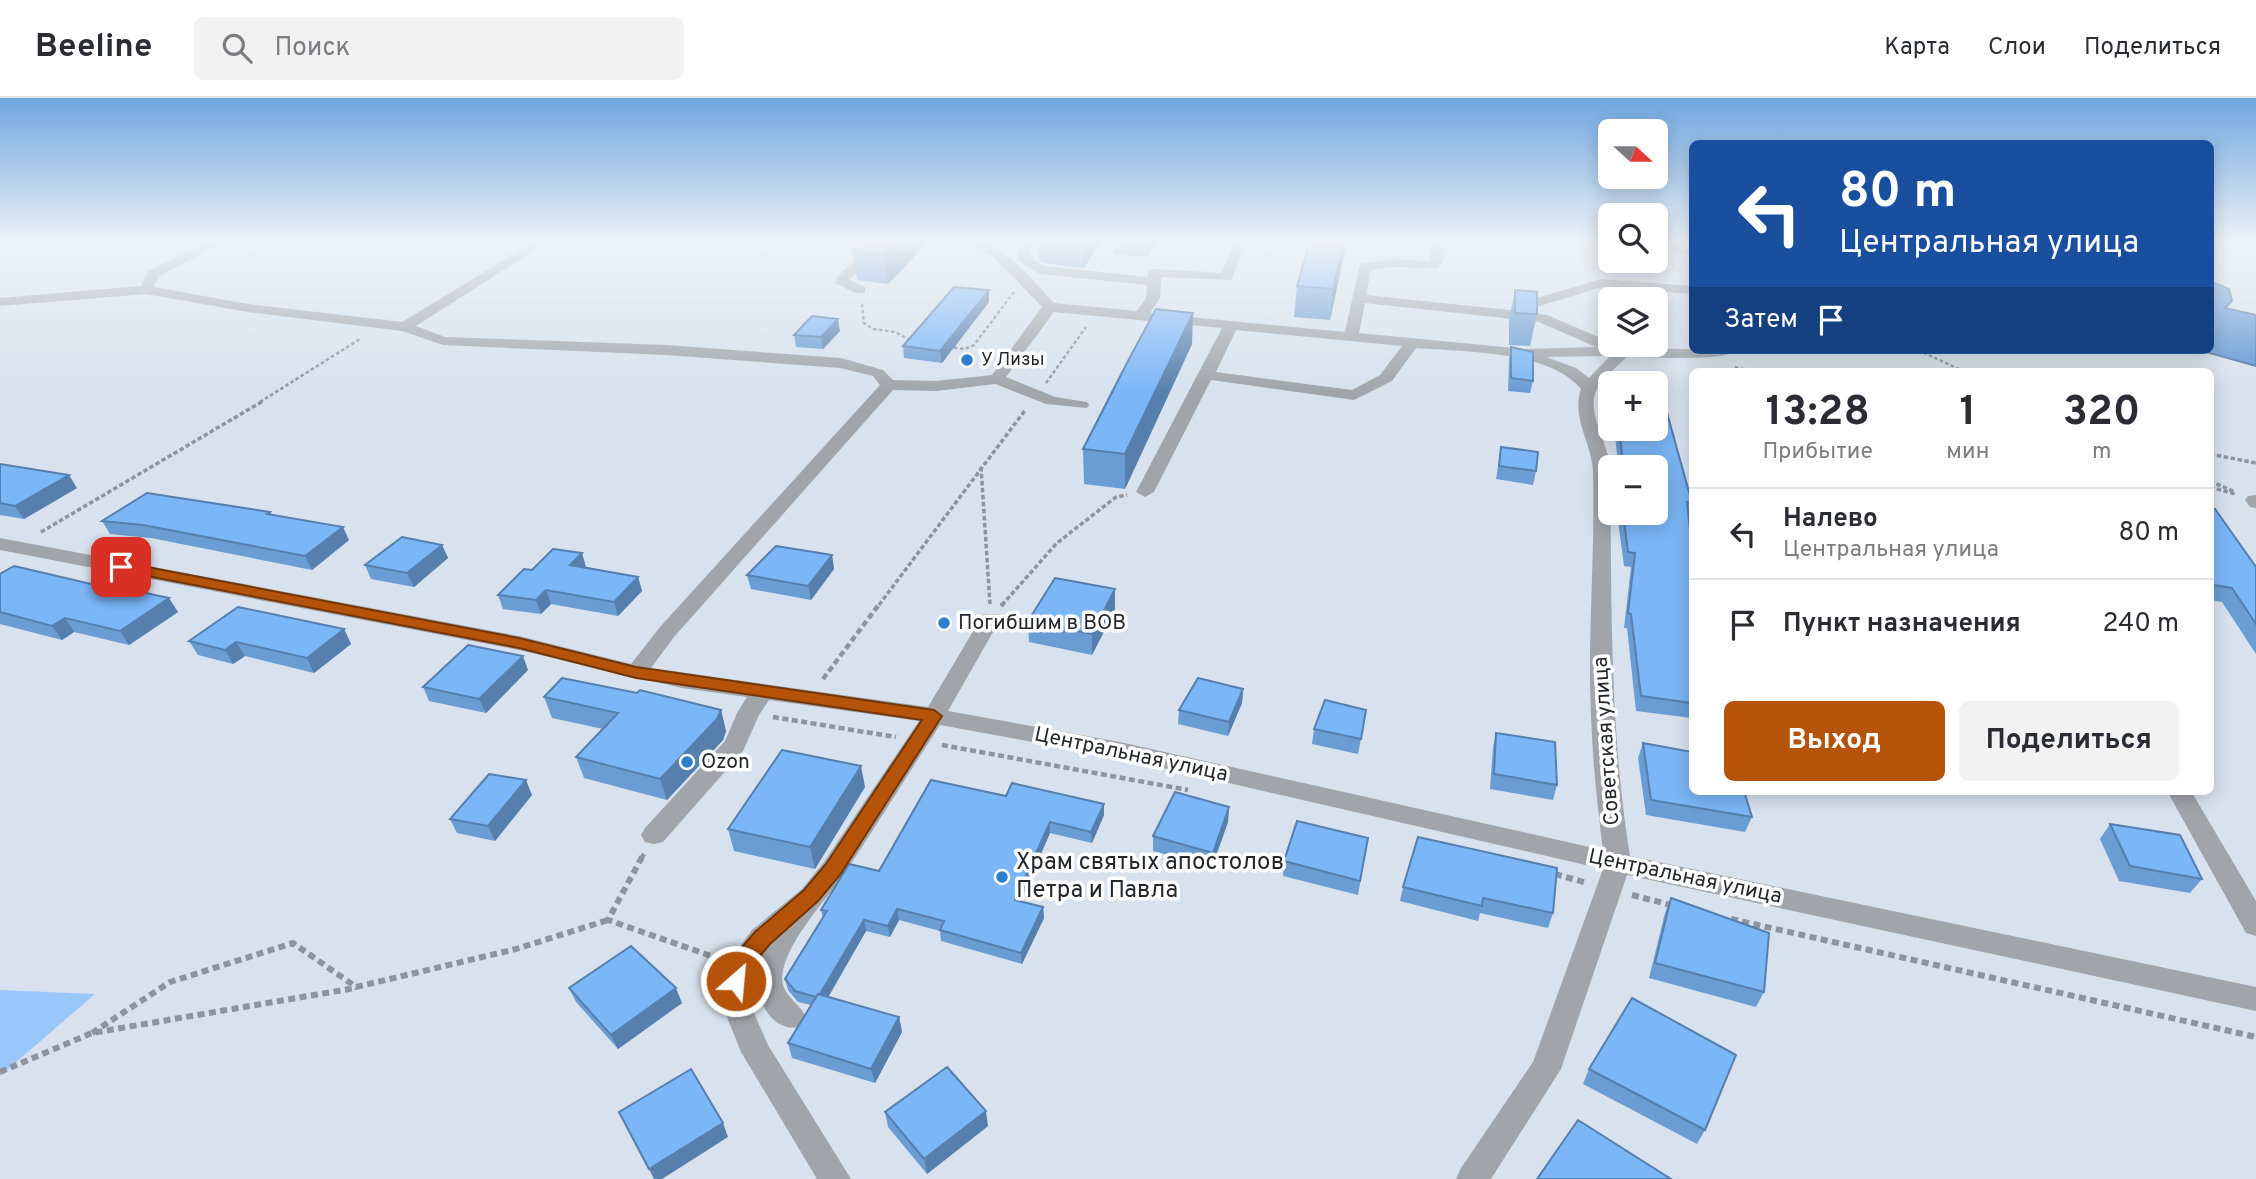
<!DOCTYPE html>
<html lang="ru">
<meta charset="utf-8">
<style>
body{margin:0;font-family:Overpass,sans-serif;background:#f2f2f3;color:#2b2b33;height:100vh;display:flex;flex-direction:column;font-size:26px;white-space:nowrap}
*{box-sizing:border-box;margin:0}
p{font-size:23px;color:#7c7c81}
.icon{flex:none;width:38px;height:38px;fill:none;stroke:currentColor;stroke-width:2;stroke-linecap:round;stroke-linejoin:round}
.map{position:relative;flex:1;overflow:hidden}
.details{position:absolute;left:1689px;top:270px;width:525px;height:427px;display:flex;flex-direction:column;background:#fff;border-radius:10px;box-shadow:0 4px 18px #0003}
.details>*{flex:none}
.hud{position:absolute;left:1689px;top:42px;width:525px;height:214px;border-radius:10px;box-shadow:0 4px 18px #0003;background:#1a4fa0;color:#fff;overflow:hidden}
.needle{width:46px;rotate:111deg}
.controls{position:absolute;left:1598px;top:21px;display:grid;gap:14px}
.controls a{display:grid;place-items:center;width:70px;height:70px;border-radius:10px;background:#fff;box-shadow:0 4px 18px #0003;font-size:35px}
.pin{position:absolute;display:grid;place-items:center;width:60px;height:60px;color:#fff;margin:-30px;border-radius:14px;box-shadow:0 4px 10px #0006}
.me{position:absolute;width:77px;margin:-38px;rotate:27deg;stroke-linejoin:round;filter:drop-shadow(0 0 5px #0008)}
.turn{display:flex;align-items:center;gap:24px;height:147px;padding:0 35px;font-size:32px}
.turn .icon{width:91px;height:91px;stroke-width:2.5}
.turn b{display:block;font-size:49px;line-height:60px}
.then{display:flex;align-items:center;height:66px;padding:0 35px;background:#0003;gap:14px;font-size:26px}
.eta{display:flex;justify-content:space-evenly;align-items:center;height:119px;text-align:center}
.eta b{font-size:42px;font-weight:700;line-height:49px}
.button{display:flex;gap:14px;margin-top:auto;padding:14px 35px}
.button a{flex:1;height:80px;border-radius:10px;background:#b45309;color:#fff;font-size:28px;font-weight:700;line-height:80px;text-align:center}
.button a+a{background:#f2f2f3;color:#2b2b33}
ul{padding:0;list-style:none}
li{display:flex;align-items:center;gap:21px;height:91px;padding:0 35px;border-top:2px solid #e1e1e2}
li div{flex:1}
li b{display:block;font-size:26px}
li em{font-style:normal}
header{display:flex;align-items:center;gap:42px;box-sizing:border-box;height:98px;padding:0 35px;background:#fff;border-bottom:2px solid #e1e1e2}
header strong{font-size:33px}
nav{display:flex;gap:38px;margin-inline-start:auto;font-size:24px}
.search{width:490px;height:63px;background:#f2f2f3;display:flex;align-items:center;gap:18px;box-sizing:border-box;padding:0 24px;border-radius:10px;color:#7c7c81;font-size:26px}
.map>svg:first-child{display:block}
.green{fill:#9ac7fa}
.water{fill:#5b94d4;stroke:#4a74a2;stroke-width:2}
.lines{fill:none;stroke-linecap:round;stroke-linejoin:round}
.path-far3{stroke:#8d949d;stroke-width:2.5;stroke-dasharray:3.5 2.5;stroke-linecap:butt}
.path-far2{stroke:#8d949d;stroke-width:3.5;stroke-dasharray:4.5 2.5;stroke-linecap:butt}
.path-far1{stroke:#8d949d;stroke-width:4.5;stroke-dasharray:6 3.5;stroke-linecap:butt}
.path{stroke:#8d949d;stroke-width:6;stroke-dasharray:7 4.5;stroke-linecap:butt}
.minor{fill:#a1a5aa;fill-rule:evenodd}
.wall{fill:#6a9dd4}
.shaded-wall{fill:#567fad}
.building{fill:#7bb6f7;stroke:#567fad;stroke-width:2}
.route{fill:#b45309;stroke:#753606;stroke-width:2}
.poi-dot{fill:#2f7ece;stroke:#fff;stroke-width:2.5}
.labels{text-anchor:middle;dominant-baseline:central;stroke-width:7;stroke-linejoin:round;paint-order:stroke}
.far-poi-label{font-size:18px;fill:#24282c;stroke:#fff;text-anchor:start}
.poi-label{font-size:21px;fill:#24282c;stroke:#fff;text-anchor:start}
.street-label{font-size:21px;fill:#24282c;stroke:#fff}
.near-poi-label{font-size:24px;fill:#24282c;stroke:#fff;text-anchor:start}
</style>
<header>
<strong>Beeline</strong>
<div class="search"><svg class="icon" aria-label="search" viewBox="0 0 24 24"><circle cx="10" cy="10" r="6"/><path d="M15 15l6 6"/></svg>Поиск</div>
<nav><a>Карта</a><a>Слои</a><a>Поделиться</a></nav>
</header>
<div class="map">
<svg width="2256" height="1081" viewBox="0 0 2256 1081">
<rect width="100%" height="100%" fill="#d8e2ee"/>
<path class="green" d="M0,892L95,896L0,978Z"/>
<path class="water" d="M2210,183L2229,191L2232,203L2225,210L2256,217V268L2199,252H2210Z"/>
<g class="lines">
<g class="path-far3">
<path d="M862,206L864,225L873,231L895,234L912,243"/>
<path d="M948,249L965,251L974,247L1014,194"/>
<path d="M1918,252L1963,273"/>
<path d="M1735,269L1751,273"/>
<path d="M1046,285L1086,229"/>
<path d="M260,304L360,241"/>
</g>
<g class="path-far2">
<path d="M2210,356L2256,365"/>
<path d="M981,369L990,506"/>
<path d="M2210,383L2235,394"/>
<path d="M2210,389L2235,396"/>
<path d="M41,434L263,303"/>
<path d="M879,507L1026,311"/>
<path d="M1002,507L1057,445L1116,399L1127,397"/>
</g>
<g class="path-far1">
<path d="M1001,508L1004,505"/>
<path d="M823,581L880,505"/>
<path d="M773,619L896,639"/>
<path d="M942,647L1188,692"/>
<path d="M641,761L644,756"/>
</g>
<g class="path">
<path d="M642,759L608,822L717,860"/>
<path d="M1555,776L1587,785"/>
<path d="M1632,797L1671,807"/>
<path d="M1731,821L2256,939"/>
<path d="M92,935L170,884L293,845L356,889L516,851L608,822"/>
<path d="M0,974L92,935L355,890"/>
</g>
<g class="minor">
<path d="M211,143H227L159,178L154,189L248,206L402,224L535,143H549L416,228L445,239L666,247L841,260L883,272L893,282L936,283L992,277L1042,209L993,158L963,143C1004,143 1027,177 1054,205L1137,213L1146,200L1147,187L1040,176L1017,162L1019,149L1027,143H1042L1031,151V160L1043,168L1147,179L1149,172L1154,171L1221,175L1236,143H1248L1231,182L1161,179L1160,200L1150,215L1345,234L1360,166L1390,161L1429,163L1433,143H1445L1444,162L1437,170L1390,169L1371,172L1366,197L1519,213L1520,205L1601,181L1692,188V196L1602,189L1533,210V215L1547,217L1610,244V247L1623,250L1739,252C1725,264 1648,259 1627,259C1615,271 1597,283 1594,300C1591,325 1610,348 1610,372C1612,499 1609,630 1630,758L2256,889V913L1627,777L1561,971L1491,1081H1456L1461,1070L1533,964L1603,771L1120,660L940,627C908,676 877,727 844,776C826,802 784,846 782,879C782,898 799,904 806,919L802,928C770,939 749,891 758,865L752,872L747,899L768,947L851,1081H817L741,954L719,899L725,868L752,832L802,791L824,764L919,623L769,602L759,617L743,653L663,744L654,746L645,744L641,737L645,730L725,643L737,615L747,599L682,590L519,552L0,452V440L519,538L631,566L660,529L880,287L873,278L840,270L666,257L443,247L402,233L248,214L146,196L0,208V200L141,188L148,173ZM1365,205L1539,224L1596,249L1524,251L1359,235ZM1054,214L1222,230L1136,394L1145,399L1154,394L1211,282L1354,302L1392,283L1416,250C1463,254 1549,252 1581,291C1571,320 1592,345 1593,374C1595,439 1590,505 1590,571C1590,631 1595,692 1603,752L1120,644L948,613L1001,520L998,516H984L981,520L928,609L651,570L674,539L893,292L936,293L995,286L1046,306L1087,310L1089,307L1087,304L1055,299L1006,279ZM1236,232L1402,248L1380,277L1352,292L1216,274ZM1602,258H1610L1589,280L1576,270L1546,259Z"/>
<path d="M807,143H890L849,182L865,189V195H855L835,185L838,178L871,148L813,147Z"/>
<path d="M1656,143H1668L1692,151V159L1656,147Z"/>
<path d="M2256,397V410L2250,409L2245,402L2248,398Z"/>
<path d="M2167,693H2191L2256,803V838L2246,835Z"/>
</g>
</g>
<g class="wall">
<path d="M863,143H929L888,186L857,182L852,152Z"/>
<path d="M1038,143H1099V145L1084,170L1044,165L1039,162Z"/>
<path d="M1114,143H1156L1147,159L1114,156Z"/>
<path d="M1310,143H1346L1345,152L1330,222L1294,219L1297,188Z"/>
<path d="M1515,192L1537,216L1530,248L1509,247V223Z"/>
<path d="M989,204L942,265L904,260L903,248Z"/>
<path d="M840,233L823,251L796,249L794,237Z"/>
<path d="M1192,246L1125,391L1084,386L1083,351Z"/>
<path d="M1511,249L1533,283L1530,295L1508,293L1509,261Z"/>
<path d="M1614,331H1656L1692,405L1688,415L1692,450V620L1636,613L1627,530H1624L1631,469L1624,468L1617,415H1656V369H1615L1616,363L1618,364Z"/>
<path d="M1501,349L1536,373L1533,387L1496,381Z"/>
<path d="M0,366L77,390L24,421L0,417Z"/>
<path d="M2210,411L2256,469V556L2222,504L2210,502Z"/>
<path d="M270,414L272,417L349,442L312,472L151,440L110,436L102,423Z"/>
<path d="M442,447L448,460L414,489L371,481L365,467Z"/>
<path d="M832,457L834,471L811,502L751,491L747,477Z"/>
<path d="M586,469L638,479L642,493L618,518L551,506L541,516L503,511L498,497L532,472Z"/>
<path d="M0,476L178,514L129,547L74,534L62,542L0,526Z"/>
<path d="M1115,491V512L1092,557L1029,544L1028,523Z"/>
<path d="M344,531L351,546L314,575L245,558L233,566L198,557L189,543Z"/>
<path d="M528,572L486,615L429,603L423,589Z"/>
<path d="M1243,591L1242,605L1228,638L1178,626L1179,612Z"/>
<path d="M544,599L721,612L726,633L723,642L667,702L584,680L576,659L603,631L552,620Z"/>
<path d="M1364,626L1358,656L1312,646L1314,631Z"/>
<path d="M1496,635L1557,687L1553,702L1490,691L1493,649Z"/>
<path d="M1643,645L1752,719L1745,734L1646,717L1638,660Z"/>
<path d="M865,689L815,771L734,753L728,731Z"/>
<path d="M532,697L495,743L457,735L450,721Z"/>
<path d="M1006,698L1104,706V717L1092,745L1050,735L1020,803L1043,809L1044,820L1022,866L941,843L940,833L899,822L890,839L866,833L828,899L899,919L902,934L875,985L792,960L788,945L811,907L798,904L788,892L785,881L823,820L821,812L879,773Z"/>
<path d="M1229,709L1228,724L1212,769L1153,753V738Z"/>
<path d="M2110,726L2202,781L2190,795L2119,783L2100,741Z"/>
<path d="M1418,739L1553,815L1548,830L1480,815L1478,823L1400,803L1403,789Z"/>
<path d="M1368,740L1358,797L1283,778L1284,763Z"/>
<path d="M1671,800L1764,894L1756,909L1649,880L1665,815Z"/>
<path d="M569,890L682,905L618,951L576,904Z"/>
<path d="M1589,971L1705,1032L1697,1046L1583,986Z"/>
<path d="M885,1014L988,1028L927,1076L888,1029Z"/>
</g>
<g class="shaded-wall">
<path d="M898,143H929L888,186L884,156Z"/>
<path d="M1087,143H1099V145L1084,170L1083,148Z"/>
<path d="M1148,143H1156L1147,159Z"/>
<path d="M1344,143H1346L1345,152L1330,222L1333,191Z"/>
<path d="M989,192V204L942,265L940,253Z"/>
<path d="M1193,215L1192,246L1125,391V356Z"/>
<path d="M838,221L840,233L823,251L821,239Z"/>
<path d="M69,377L77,390L24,421L15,408Z"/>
<path d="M343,429L349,442L312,472L305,458Z"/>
<path d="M442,447L448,460L414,489L407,475Z"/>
<path d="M582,455L586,469L575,481L570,467Z"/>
<path d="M832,457L834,471L811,502L808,488Z"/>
<path d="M638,479L642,493L618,518L614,504Z"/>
<path d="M1115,491V512L1092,557V536Z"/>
<path d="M546,492L551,506L541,516L536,502Z"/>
<path d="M169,500L178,514L129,547L120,533Z"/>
<path d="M65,520L74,534L62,542L52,528Z"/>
<path d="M344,531L351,546L314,575L307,560Z"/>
<path d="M236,544L245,558L233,566L225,552Z"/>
<path d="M523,558L528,572L486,615L479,601Z"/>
<path d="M1243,591L1242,605L1228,638L1229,624Z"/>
<path d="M721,612L726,633L723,642L667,702L660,681Z"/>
<path d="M861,668L865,689L815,771L810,749Z"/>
<path d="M526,682L532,697L495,743L488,728Z"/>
<path d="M1104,706V717L1092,745L1091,734Z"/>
<path d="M1229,709L1228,724L1212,769L1213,755Z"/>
<path d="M1050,724V735L1016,813L1015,802Z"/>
<path d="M1043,809L1044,820L1022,866L1021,855Z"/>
<path d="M897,811L899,822L890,839L888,828Z"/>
<path d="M864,822L866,833L822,910L819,899Z"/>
<path d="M676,890L682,905L618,951L611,937Z"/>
<path d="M899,919L902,934L875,985L871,971Z"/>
<path d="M986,1013L988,1028L927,1076L924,1061Z"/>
<path d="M723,1025L728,1039L662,1081H654L649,1071Z"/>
</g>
<g class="building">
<path d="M863,143H898L884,156L852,152Z"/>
<path d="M1040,143H1087L1083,148L1043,144Z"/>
<path d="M1310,143H1344L1333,191L1297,188Z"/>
<path d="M954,189L989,192L940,253L903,248Z"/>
<path d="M1515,192L1537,194V216L1515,215Z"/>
<path d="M1156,211L1193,215L1125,356L1083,351L1129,261Z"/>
<path d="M812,218L838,221L821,239L794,237Z"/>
<path d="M1511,249L1533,254V283L1511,280Z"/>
<path d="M1617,283L1636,285H1617Z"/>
<path d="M1656,292L1661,293L1692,405L1687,404L1692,450V605L1641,598L1631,516L1628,515L1635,455L1628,454L1623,415H1656V369H1616V363L1623,364L1619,331H1656Z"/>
<path d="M1501,349L1538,354L1536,373L1499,368Z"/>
<path d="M0,366L69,377L15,408L0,405Z"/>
<path d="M147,395L270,414L267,416L343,429L305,458L143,427L102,423Z"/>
<path d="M2210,411H2215L2256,469V526L2232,490L2213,487L2210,484Z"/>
<path d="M402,439L442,447L407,475L365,467Z"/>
<path d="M776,448L832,457L808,488L747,477Z"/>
<path d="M553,451L582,455L570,467L638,479L614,504L546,492L536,502L498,497L524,471L532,472Z"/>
<path d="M14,468L91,486L95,484L169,500L120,533L65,520L52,528L0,514V476Z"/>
<path d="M1055,480L1115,491L1092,536L1028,523Z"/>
<path d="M238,509L344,531L307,560L236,544L225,552L189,543Z"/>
<path d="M468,547L523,558L479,601L423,589Z"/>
<path d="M562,580L637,595L640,592L721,612L717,621L660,681L576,659L618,615L544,599Z"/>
<path d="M1198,580L1243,591L1229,624L1179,612Z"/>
<path d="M1325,602L1366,612L1361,641L1314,631Z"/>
<path d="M1496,635L1555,644L1557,687L1494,676Z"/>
<path d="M1643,645L1692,654V693H1744L1752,719L1651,702Z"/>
<path d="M782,652L861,668L810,749L728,731Z"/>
<path d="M489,676L526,682L488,728L450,721Z"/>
<path d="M931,682L1006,698L1012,685L1104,706L1091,734L1050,724L1015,802L1043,809L1021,855L940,832L944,823L897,811L888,828L864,822L820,896H818L816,899L795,893L785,881L827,813L821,812L849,766L879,773Z"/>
<path d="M1175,694L1229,709L1213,755L1153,738Z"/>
<path d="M1297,723L1368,740L1360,783L1284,763Z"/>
<path d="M2110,726L2180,737L2202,781L2130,768Z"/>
<path d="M1418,739L1557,770L1553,815L1483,800L1482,808L1403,789Z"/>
<path d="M1671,800L1769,835L1764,894L1655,865Z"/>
<path d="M631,848L676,890L611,937L569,890Z"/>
<path d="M818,896L899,919L871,971L788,945Z"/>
<path d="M1632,900L1736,957L1705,1032L1589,971Z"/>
<path d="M947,969L986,1013L924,1061L885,1014Z"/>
<path d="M691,971L723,1025L649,1071L619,1014Z"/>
<path d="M1578,1022L1671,1081H1537Z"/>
</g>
<linearGradient id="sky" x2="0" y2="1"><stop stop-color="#6fa7e0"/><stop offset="0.49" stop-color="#edf2f7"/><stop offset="1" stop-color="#edf2f7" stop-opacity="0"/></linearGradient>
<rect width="2256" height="294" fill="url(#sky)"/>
<path class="route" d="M121,464L519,540L636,569L934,612L942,618L840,777L818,803L770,846L749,871L743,890L736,892L728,890L725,883L731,862L755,834L804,792L826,766L922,622L636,580L519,550L116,472L114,469L116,466Z"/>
<g class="poi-dot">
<circle cx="967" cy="262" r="7"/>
<circle cx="944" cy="525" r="7"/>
<circle cx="687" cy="664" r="7"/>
<circle cx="1002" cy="779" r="7"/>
</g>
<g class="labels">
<g class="far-poi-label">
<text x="981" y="262">У Лизы</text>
</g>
<g class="poi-label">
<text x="958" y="525">Погибшим в ВОВ</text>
<text x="701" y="664">Ozon</text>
</g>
<g class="street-label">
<text transform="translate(1607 643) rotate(-94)">Советская улица</text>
<text transform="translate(1131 657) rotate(12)">Центральная улица</text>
<text transform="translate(1685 779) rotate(12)">Центральная улица</text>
</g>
<g class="near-poi-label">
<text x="1016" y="765">Храм святых апостолов<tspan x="1016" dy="28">Петра и Павла</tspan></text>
</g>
</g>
</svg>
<div class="controls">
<a><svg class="needle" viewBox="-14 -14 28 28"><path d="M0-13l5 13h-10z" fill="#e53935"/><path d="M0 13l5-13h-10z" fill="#7c7c81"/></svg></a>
<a><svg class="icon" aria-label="search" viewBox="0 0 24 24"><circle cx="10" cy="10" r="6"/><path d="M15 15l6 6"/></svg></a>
<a><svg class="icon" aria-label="layers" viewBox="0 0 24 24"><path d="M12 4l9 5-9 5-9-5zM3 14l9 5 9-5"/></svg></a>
<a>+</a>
<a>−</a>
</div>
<div class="pin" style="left:121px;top:469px;background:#d93025"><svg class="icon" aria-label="arrive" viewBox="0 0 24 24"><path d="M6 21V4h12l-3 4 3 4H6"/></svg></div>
<svg class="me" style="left:736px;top:883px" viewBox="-20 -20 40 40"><circle r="17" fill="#b45309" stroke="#fff" stroke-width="3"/><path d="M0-11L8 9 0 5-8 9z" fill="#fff"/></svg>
<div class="hud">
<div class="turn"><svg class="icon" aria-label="left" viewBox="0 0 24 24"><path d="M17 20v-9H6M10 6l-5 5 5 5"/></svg><div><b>80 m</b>Центральная улица</div></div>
<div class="then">Затем<svg class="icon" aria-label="arrive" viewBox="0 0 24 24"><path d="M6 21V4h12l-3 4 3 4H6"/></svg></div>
</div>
<section class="details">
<div class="eta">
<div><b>13:28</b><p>Прибытие</p></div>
<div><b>1</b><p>мин</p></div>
<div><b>320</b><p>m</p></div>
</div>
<ul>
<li><svg class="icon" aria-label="left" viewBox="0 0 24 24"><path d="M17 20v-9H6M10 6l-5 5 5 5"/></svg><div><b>Налево</b><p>Центральная улица</p></div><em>80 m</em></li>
<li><svg class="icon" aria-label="arrive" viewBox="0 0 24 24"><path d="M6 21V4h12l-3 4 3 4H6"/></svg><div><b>Пункт назначения</b></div><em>240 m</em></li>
</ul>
<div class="button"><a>Выход</a><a>Поделиться</a></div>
</section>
</div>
